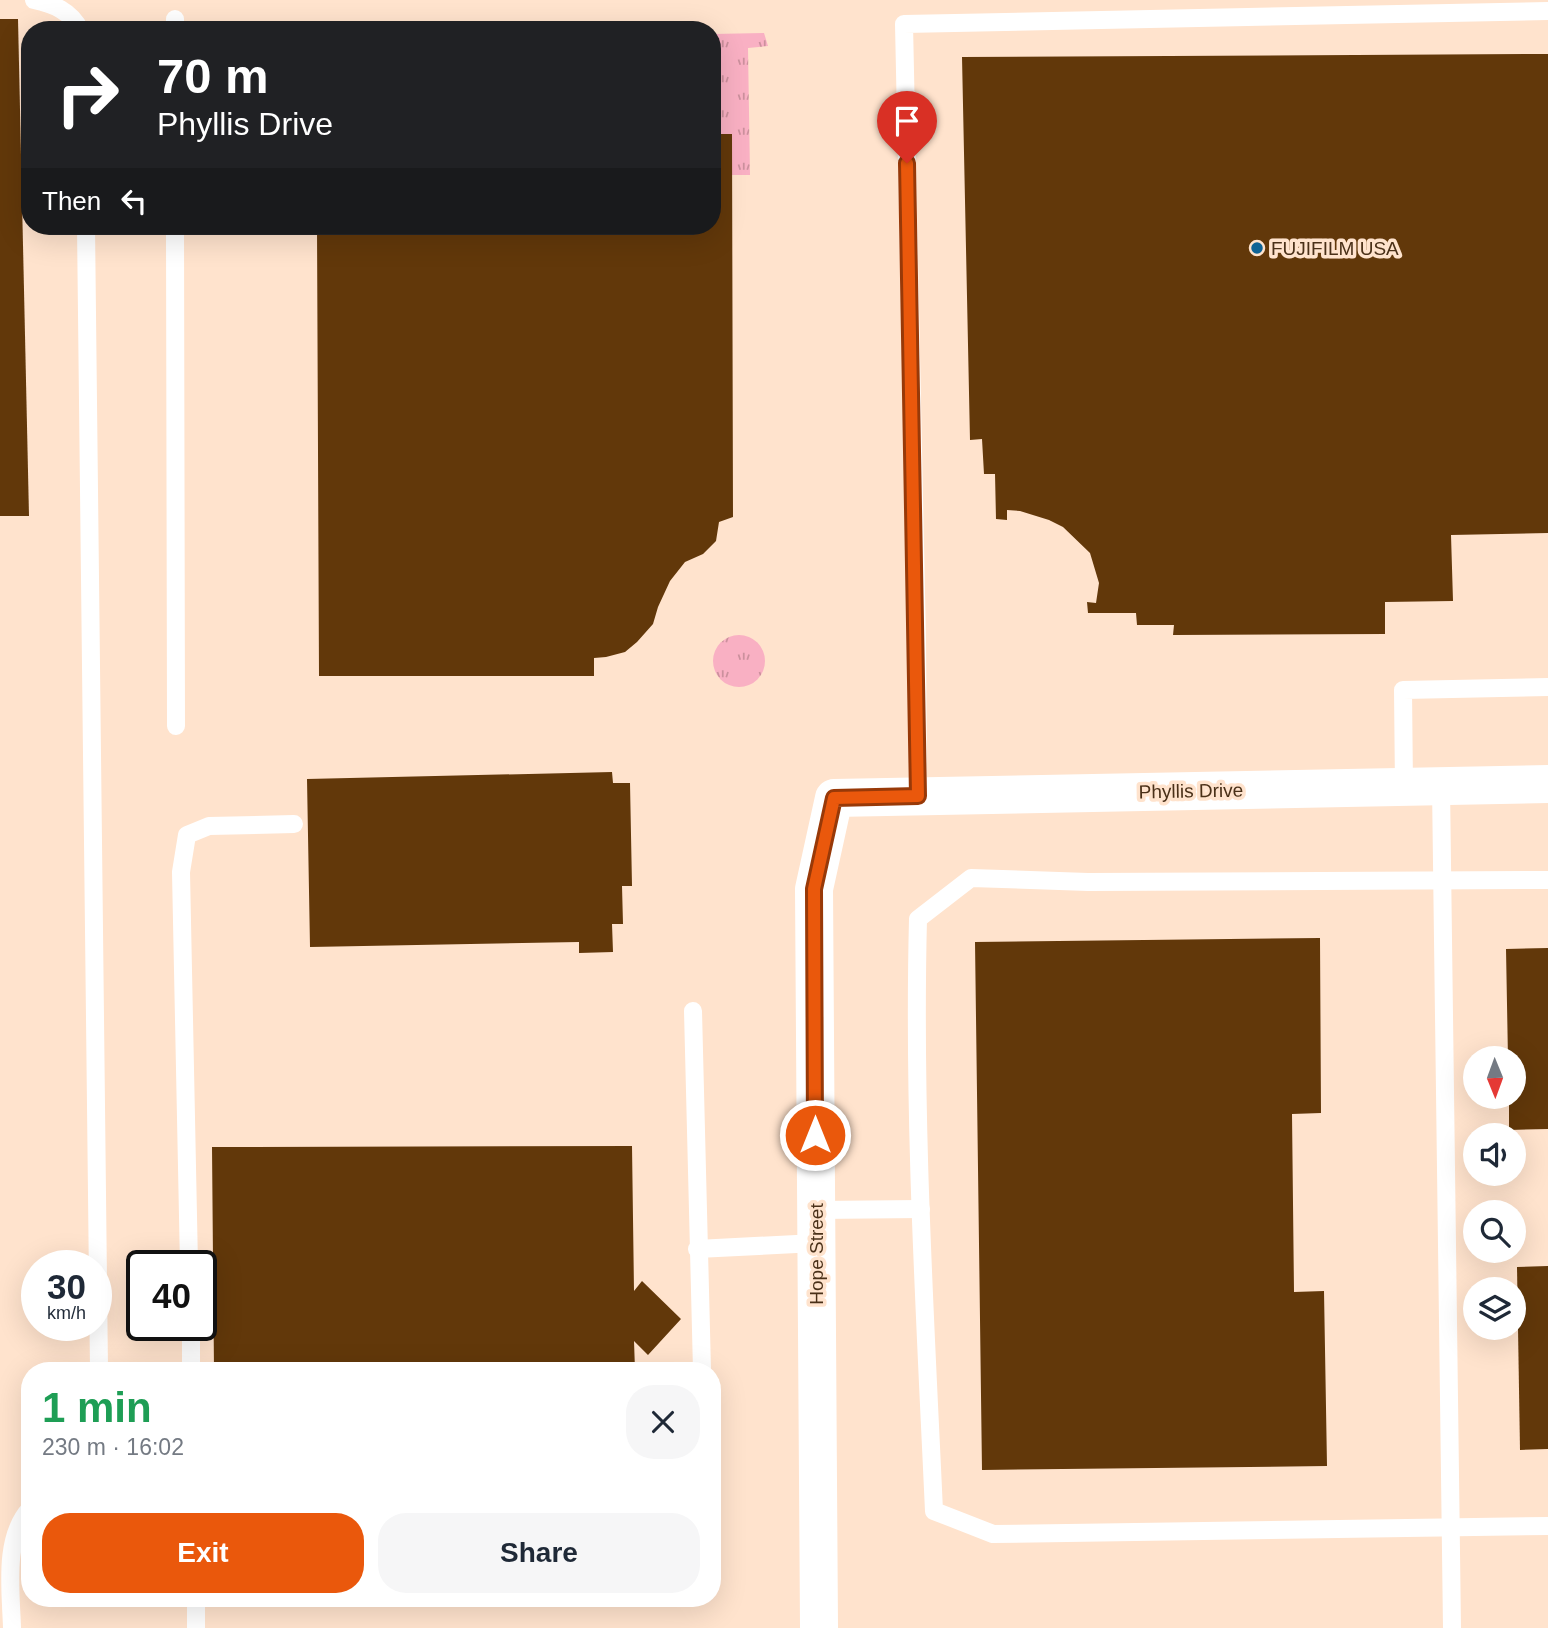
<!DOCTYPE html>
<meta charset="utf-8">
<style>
body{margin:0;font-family:Arial,sans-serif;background:#f6f6f7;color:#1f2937;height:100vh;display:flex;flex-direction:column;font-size:26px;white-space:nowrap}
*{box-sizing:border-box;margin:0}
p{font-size:23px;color:#747a83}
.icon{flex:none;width:38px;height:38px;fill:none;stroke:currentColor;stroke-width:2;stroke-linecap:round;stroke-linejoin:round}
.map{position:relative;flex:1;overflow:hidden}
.drawer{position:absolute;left:21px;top:1362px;width:700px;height:245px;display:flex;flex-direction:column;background:#fff;border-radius:28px;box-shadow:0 7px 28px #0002}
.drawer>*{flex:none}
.banner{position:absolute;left:21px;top:21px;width:700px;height:214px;border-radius:28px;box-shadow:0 7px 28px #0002;background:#202124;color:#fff;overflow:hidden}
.needle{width:46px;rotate:179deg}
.tools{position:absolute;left:1463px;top:1046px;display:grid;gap:14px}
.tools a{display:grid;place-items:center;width:63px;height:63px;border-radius:50%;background:#fff;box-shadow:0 7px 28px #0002;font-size:35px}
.speed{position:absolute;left:21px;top:1250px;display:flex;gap:14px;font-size:35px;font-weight:700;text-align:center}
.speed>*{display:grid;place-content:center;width:91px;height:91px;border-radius:50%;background:#fff;box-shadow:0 7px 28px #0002;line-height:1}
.speed small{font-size:18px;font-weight:400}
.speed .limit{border:4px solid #111;border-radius:10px;background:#fff;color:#111}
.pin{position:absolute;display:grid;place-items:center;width:60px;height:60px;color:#fff;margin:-72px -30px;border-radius:50% 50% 50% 0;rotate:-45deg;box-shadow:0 0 7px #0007}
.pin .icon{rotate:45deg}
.me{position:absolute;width:77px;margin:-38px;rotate:0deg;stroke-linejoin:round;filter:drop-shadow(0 0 5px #0008)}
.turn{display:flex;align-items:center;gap:24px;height:147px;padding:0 21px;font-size:32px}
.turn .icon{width:91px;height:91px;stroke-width:2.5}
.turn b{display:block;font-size:49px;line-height:60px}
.then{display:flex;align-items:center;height:66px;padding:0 21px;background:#0003;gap:14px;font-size:26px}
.round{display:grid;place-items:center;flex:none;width:74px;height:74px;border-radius:28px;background:#f6f6f7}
.overview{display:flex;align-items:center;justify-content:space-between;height:119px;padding:0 21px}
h1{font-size:42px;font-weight:700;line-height:52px;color:#1e9e55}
.cta{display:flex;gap:14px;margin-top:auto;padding:14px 21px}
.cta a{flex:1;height:80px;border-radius:28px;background:#ea580c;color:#fff;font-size:28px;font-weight:700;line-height:80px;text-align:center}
.cta a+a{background:#f6f6f7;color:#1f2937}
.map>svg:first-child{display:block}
.grass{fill:url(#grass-tufts)}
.building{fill:#62380a}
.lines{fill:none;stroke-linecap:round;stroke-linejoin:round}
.service{stroke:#fff;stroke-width:18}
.tertiary{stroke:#fff;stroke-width:38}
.route-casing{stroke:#983908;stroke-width:18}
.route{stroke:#ea580c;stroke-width:12}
.poi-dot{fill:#0f6395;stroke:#ffe3cd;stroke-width:2.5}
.labels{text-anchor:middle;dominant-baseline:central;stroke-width:7;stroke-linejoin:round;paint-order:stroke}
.poi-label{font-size:19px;fill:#4a3018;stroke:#ffe3cd;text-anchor:start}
.street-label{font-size:19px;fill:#4a3018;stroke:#ffe3cd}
</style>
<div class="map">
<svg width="1548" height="1628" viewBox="0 0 1548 1628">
<defs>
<pattern id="grass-tufts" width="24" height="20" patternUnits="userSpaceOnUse" patternTransform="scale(1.75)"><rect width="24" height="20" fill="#f9b0c3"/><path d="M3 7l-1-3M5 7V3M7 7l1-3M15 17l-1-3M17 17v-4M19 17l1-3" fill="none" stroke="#cc909d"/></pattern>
</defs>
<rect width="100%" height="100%" fill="#ffe3cd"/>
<g class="grass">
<path d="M764,33L768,46L748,48L750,175H732V134H712V34Z"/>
<circle cx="739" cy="661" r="26"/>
</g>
<g class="building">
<path d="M0,19H18L29,516H0Z"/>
<path d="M1548,54V533L1451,535L1453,601L1385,602V634L1173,635L1174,625H1137L1136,613H1088L1087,602L1096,603L1099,583L1090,553L1063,527L1049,520L1020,511L1007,510V520L996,519L995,474H984L982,439L970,440L962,57Z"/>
<path d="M712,134H732L733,517L719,522L716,541L703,554L685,562L670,581L658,607L653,624L637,642L625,652L606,657L594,658V676H319L317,226H712Z"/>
<path d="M612,772L613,783H630L632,886H622L623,924H612L613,952L579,953V942L310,947L307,779Z"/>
<path d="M1320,938L1321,1113L1292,1114L1294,1292L1324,1291L1327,1466L982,1470L975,942Z"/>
<path d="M1548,948V1129L1509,1130V1097H1514V1059H1508L1506,949Z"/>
<path d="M632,1146L634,1291L642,1281L681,1319L648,1355L634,1341L635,1370H214L212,1147Z"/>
<path d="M1548,1266V1449L1520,1450L1517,1267Z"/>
</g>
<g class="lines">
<g class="service">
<path d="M34,0C53,4 71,11 80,30"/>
<path d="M175,19V30"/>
<path d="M86,226L99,1370"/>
<path d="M175,226L176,726"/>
<path d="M1441,786L1452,1628"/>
<path d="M1404,787L1403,690L1548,687"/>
<path d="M918,796L917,639L904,24L1548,11"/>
<path d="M1548,880L1088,882L971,878L918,919C913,1116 925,1313 934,1511L993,1534L1548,1526"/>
<path d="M693,1011L702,1370"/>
<path d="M816,1210L921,1209"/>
<path d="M697,1249L816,1243"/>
<path d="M189,1265L181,872L187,835L209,826L294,824"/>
<path d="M191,1325V1370"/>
<path d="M196,1598V1628"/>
<path d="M12,1628C11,1591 3,1538 30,1509"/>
</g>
<path class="tertiary" d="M819,1628L814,889L834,798L1548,784"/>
</g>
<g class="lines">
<defs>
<path id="route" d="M815,1135L814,889L834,798L918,796L907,163"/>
</defs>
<use href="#route" class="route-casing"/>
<use href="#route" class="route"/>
</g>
<circle class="poi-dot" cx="1257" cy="248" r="7"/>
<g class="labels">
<g class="poi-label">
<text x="1271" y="248">FUJIFILM USA</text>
</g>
<g class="street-label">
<text transform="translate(1191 791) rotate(-1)">Phyllis Drive</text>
<text transform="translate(816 1254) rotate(-90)">Hope Street</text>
</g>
</g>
</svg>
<div class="tools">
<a><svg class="needle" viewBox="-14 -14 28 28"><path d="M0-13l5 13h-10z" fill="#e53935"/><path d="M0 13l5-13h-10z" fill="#747a83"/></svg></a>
<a><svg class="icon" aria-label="sound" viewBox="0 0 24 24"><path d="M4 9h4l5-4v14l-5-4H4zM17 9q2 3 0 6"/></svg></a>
<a><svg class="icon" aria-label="search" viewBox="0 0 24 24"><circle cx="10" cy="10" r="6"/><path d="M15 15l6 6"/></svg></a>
<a><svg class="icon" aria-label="layers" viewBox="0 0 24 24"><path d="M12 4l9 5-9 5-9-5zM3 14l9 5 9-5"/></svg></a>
</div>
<div class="speed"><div>30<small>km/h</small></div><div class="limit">40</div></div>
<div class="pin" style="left:907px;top:163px;background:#d93025"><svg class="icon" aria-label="arrive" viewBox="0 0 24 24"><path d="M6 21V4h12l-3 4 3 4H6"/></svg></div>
<svg class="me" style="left:815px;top:1135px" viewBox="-20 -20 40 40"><circle r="17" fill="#ea580c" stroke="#fff" stroke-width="3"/><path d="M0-11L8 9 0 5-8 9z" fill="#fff"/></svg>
<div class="banner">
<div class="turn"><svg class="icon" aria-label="right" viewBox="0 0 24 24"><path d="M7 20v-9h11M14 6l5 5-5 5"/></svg><div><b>70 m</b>Phyllis Drive</div></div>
<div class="then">Then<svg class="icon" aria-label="left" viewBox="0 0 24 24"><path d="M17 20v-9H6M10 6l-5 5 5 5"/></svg></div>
</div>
<section class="drawer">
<div class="overview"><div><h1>1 min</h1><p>230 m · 16:02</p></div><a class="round"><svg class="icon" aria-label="close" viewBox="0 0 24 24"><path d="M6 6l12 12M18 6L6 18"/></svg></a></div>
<div class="cta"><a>Exit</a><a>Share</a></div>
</section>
</div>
